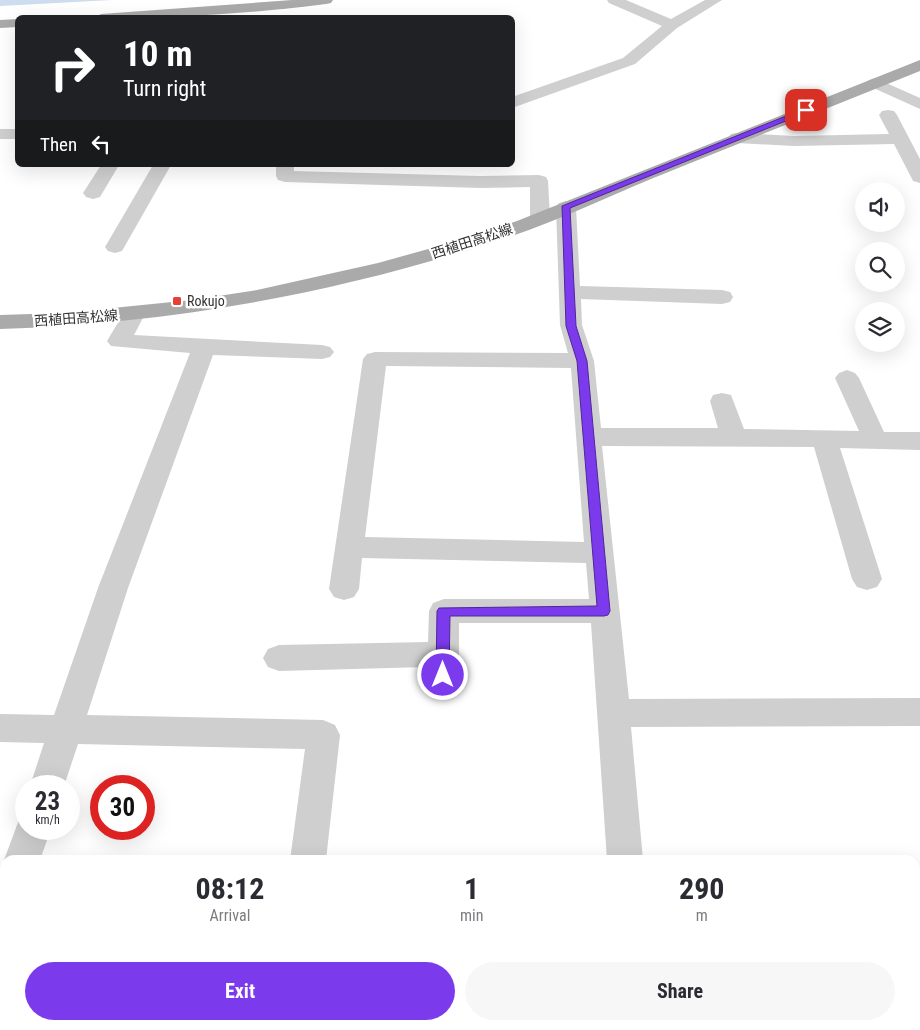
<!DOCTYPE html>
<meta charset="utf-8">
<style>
body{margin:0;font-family:"Roboto Condensed","Noto Sans JP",sans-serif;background:#f7f7f7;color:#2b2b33;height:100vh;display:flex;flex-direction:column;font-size:19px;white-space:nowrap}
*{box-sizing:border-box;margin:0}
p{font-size:16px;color:#7c7c81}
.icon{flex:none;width:28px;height:28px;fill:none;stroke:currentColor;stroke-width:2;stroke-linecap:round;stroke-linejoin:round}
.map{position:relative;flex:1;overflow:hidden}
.details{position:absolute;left:0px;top:855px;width:920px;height:175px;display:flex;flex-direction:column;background:#fff;border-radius:15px 15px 0 0;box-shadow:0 5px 20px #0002}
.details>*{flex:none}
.hud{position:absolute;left:15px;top:15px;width:500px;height:152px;border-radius:8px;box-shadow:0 5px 20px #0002;background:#202124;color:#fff;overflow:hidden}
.tools{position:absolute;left:855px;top:182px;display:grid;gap:10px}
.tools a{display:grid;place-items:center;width:50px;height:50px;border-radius:50%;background:#fff;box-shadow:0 5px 20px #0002;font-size:25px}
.speed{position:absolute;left:15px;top:775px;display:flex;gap:10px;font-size:25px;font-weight:700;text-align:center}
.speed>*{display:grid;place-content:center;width:65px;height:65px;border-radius:50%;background:#fff;box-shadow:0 5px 20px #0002;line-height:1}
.speed small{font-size:12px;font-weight:400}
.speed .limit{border:8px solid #d22;background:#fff;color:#111}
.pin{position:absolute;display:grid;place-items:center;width:42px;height:42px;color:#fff;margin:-21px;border-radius:10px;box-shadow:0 2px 8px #0006}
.me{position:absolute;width:55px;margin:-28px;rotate:0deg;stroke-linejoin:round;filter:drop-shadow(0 0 4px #0008)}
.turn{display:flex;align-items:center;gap:18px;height:105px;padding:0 25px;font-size:22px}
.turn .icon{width:65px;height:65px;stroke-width:2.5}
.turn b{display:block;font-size:35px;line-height:42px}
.then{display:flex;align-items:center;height:48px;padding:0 25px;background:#0003;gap:10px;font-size:19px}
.eta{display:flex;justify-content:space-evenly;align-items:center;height:85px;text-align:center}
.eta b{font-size:30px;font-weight:700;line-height:35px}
.cta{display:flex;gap:10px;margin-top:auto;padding:10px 25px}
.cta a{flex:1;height:58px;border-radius:30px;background:#7c3aed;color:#fff;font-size:20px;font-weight:700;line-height:58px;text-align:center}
.cta a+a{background:#f7f7f7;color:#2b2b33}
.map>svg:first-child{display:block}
.water{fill:#cddcee}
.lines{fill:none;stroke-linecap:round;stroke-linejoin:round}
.minor{fill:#cfcfcf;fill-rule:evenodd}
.major{fill:#aaa;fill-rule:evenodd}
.route{fill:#7c3aed;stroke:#51269a}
.poi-dot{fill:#e74135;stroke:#fff;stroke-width:2}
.labels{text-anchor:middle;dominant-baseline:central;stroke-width:5;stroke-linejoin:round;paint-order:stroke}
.far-street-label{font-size:14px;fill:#323232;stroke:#fff}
.far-poi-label{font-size:14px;fill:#323232;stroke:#fff;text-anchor:start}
</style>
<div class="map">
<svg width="920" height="1030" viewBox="0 0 920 1030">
<rect width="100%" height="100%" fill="#fff"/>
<path class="water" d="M0,0H112L0,6Z"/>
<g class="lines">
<g class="minor">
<path d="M607,0H626L671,19L705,0H722L677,28L635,64L512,108V97L623,58L662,26L609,3Z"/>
<path d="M875,78L920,98V109L869,86L867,83L869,80Z"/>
<path d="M888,110L894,111L897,115L920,159V183L913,181L911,177L894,144L794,146L737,143L731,142L728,138L731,134L737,133L794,136L889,134L879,115L882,111Z"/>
<rect x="0" y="129" width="18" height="10"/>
<path d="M101,165H119L100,197L93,199L86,197L83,193Z"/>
<path d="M153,165H171L122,251L115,253L108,251L105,247Z"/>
<path d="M276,165H294V171L480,176L539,175L546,177L548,181L550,217L547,221L540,223L533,221L530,217V187L480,188L285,182L278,180L276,176Z"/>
<path d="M566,201L573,203L576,207L580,286L722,290L730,292L733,297L730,302L722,304L581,299L582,325L594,361L601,428H718L710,401L713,395L722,393L731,395L744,429L859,431L835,378L839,373L847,370L855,373L859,378L884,432H920V450L840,448L882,579L877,587L867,590L857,587L852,579L814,447L602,446L629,699L920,698V726L631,727L643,860H607L591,623H459V675L454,684L443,688L432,684L427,675V667L279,671L268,667L263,658L268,649L279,645L428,642L429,611L433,603L444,599H589L586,563L362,558L359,589L354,597L344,600L334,597L329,589L363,359L367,354L375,352L568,353L560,325L556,207L559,203ZM386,366L571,368L584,542L365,537Z"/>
<path d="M134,307L142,309L145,314L134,335L322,345L330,347L334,352L330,357L322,359L213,355L128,588L87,715L323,720L335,725L340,735L326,860H290L305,749L78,744L64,786H30L44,743L0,742V714L54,715L98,588L190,353L111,346L107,341L126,309Z"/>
<path d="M26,815V829H51L40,860H5V863L4,860L20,817Z"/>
<path d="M5,893V944L0,946V895Z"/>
<rect x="269" y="1025" width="40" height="5"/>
<rect x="616" y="1025" width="40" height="5"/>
</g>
<g class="major">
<path d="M292,0H333L331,3L326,4C249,14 172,18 94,18L101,14Z"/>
<path d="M18,19V27L0,28V20Z"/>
<path d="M920,60V71C830,107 740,143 651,179C605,198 559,220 512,236C344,292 178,323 0,329V315L63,313L192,300L257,290L378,263L439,246L517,221Z"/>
</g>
</g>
<path class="route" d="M806,108L810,110L808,112L570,208L576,326L587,361L610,611L608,615L604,616H450L449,675L447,679L443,680L438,679L436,675L437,611L439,608L597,606L577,361L566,326L562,206Z"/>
<rect class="poi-dot" x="172" y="296" width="10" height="10" rx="2.5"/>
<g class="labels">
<g class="far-street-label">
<text transform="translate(472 241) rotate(-18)">西植田高松線</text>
<text transform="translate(76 318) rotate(-4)">西植田高松線</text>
</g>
<g class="far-poi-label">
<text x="187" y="301">Rokujo</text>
</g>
</g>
</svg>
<div class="tools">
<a><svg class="icon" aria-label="sound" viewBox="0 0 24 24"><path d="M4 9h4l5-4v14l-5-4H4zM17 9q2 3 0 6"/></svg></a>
<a><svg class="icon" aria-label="search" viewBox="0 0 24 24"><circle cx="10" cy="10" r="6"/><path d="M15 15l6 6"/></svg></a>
<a><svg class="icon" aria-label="layers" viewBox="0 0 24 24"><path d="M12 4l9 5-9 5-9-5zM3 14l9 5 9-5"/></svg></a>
</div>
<div class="speed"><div>23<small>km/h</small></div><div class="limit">30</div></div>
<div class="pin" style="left:806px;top:110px;background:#d93025"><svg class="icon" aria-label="arrive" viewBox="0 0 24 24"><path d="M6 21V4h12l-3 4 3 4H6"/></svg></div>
<svg class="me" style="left:443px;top:675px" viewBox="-20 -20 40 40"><circle r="17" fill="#7c3aed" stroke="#fff" stroke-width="3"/><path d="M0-11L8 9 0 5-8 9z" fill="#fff"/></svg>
<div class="hud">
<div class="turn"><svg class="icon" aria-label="right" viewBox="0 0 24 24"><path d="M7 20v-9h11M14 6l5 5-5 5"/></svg><div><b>10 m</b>Turn right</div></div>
<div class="then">Then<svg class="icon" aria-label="left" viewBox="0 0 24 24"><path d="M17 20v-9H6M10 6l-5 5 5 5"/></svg></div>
</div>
<section class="details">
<div class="eta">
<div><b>08:12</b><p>Arrival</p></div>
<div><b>1</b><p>min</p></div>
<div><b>290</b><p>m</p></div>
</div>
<div class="cta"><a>Exit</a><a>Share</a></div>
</section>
</div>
